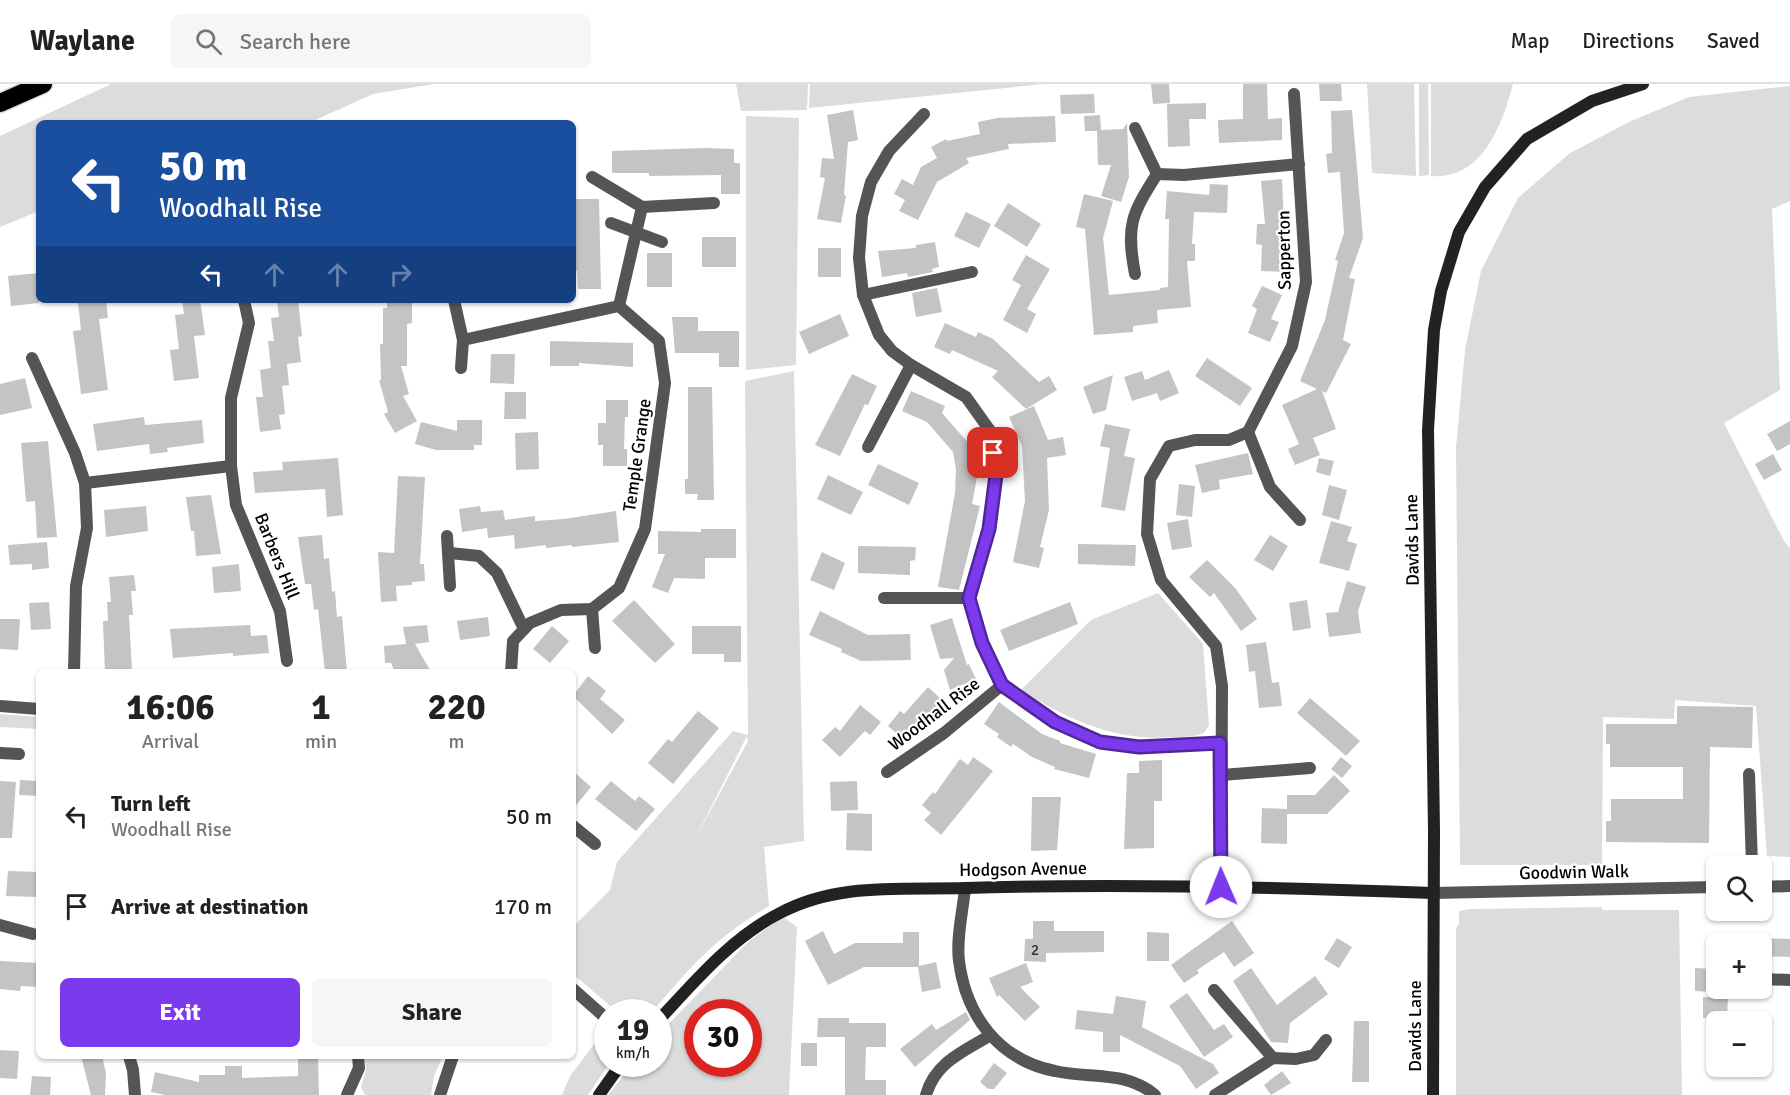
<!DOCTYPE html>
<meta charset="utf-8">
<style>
body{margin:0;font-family:Signika,sans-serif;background:#f6f6f6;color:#222;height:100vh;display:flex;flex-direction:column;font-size:22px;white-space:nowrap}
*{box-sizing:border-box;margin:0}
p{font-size:20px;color:#767676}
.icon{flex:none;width:33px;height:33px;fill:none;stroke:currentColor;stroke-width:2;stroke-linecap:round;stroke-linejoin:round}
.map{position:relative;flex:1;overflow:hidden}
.side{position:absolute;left:36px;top:585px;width:540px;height:390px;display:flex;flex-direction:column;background:#fff;border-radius:9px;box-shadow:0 2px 4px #0004}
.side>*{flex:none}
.guide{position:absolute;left:36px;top:36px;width:540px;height:183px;border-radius:9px;box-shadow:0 2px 4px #0004;background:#1a4fa0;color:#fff;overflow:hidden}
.controls{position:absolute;left:1706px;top:771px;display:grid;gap:12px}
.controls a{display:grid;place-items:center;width:66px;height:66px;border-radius:9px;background:#fff;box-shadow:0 2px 4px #0004;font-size:30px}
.speed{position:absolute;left:594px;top:915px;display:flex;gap:12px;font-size:30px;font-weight:700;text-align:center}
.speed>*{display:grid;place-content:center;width:78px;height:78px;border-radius:50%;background:#fff;box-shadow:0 2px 4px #0004;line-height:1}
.speed small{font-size:15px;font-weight:400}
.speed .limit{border:9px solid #d22;background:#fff;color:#111}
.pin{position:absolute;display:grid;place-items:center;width:51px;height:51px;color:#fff;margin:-26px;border-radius:12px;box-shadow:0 3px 9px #0006}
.me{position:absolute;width:66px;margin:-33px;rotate:359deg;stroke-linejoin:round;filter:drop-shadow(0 0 4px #0008)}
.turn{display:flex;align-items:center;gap:21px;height:126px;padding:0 24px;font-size:27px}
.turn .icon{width:78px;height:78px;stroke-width:2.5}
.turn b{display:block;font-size:42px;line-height:51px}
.lanes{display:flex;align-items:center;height:57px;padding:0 24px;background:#0003;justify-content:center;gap:30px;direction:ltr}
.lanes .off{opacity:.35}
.eta{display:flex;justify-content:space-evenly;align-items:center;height:102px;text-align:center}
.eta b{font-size:36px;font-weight:700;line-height:42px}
.cta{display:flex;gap:12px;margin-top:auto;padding:12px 24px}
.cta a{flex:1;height:69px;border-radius:9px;background:#7c3aed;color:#fff;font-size:24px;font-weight:700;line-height:69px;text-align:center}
.cta a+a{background:#f6f6f6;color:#222}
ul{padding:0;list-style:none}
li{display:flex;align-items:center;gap:18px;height:90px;padding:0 24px}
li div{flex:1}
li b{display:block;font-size:22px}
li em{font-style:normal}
header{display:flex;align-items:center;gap:36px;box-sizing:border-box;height:84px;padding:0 30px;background:#fff;border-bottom:2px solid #e0e0e0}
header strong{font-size:28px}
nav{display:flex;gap:33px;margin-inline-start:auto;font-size:21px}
.search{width:420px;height:54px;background:#f6f6f6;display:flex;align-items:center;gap:15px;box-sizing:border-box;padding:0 21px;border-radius:9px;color:#767676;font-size:22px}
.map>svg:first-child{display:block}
.green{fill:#dcdcdc;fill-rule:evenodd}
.building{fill:#c4c4c4}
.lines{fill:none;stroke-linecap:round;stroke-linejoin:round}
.highway-casing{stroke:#dbdbdb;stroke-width:21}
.street{stroke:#555;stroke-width:12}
.secondary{stroke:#222;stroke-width:12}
.highway{stroke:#000;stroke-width:18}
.route-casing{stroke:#51269a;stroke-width:15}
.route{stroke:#7c3aed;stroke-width:10}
.labels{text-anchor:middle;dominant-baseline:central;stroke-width:4.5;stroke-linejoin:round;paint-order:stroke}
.number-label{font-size:15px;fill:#313131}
.street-label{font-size:18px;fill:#000;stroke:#fff}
</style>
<header>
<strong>Waylane</strong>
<div class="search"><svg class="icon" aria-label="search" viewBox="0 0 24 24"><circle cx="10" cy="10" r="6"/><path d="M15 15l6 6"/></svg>Search here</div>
<nav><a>Map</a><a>Directions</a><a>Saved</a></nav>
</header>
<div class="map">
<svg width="1790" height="1011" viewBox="0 0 1790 1011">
<rect width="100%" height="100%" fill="#fff"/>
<g class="green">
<path d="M111,0H434L373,10L309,39H39V127L0,143V52Z"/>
<path d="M736,0H808L807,26L741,27Z"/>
<path d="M810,0H1044L809,24Z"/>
<path d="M1367,0H1414L1416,92L1372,89Z"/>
<path d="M1419,0H1428L1429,91L1419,92Z"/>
<path d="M1431,0H1513C1502,41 1482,96 1431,92Z"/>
<path d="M1790,2V117L1772,125L1780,306L1724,339L1784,457L1790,464V773L1767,772L1756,622L1675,616L1674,635L1603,633L1602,781H1460L1456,364L1465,266L1481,187L1518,114L1570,69L1631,37L1689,13Z"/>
<path d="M746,32L799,34L796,281L746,286Z"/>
<path d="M794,287L804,757L764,763L769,822C715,854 692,881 652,928H617L573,890V843L610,806L617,778L733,647L748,651L745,297ZM747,652L748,657L695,755Z"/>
<path d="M1158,509L1203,560L1209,641L1204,649C1194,653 1183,653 1172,653C1116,658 1067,635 1021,606L1091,536Z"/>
<path d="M0,630L39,633V645L0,643Z"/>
<path d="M1602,823V826H1679L1682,1011H1456V844L1459,840V827L1471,825Z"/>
<path d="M783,833L797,843L789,1011H608L633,980H658L659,950L749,857ZM698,928H748V980H698Z"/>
<path d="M605,946L609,980L588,1011H562L570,992Z"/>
<path d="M365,972H443L434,992L431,1011H365L361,1003L366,986Z"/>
</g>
<g class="building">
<path d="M1151,0H1169L1170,19L1153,20Z"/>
<path d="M1243,0H1267L1268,35L1282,34V56L1219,59L1218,36L1243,35Z"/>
<path d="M1319,0H1341L1342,17H1320Z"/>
<path d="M1094,10L1095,29L1061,30L1060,11Z"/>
<path d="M1206,19V35H1189L1190,62L1168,63L1167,20Z"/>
<path d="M853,26L858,56L848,58L844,111L846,112L841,139L817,135L825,94L820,93L822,74L834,75L827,31Z"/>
<path d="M1352,26L1363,154L1349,194L1355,195L1343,256L1351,260L1326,309L1322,307L1336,345L1313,354L1320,371L1295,381L1288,365L1299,360L1282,321L1317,305L1300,297L1325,236L1338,177L1335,176L1344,149L1340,88L1328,89L1326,70L1332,69L1331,27Z"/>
<path d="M1100,31L1101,46L1123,45L1127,39L1129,93L1121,118L1101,112L1111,81H1098L1097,47H1085L1084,32Z"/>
<path d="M1055,32L1056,58L1008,60L1009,65L966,74L969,79L937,98L918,136L899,127L905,116L894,110L902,95L913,101L921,83L937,74L931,63L946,55L947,57L980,50L978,38L997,34Z"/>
<path d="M705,64L734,65V79H740V110H721V91L649,92V89H612V67Z"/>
<path d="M1282,95L1286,188L1261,187L1262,161L1256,160L1257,140H1265L1261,97Z"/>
<path d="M1210,100L1228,101L1227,129L1194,128L1192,160H1195V177H1187L1191,223L1157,226L1158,239L1133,242V248L1094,251L1085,145L1076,143L1084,110L1113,117L1103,154L1109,211L1160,206V204L1168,203L1169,135H1165L1167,107L1209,111Z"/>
<path d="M573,115H599L601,205H578L577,187H573Z"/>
<path d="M1008,119L1041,140L1027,163L994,142Z"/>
<path d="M966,128L991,140L979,164L954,152Z"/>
<rect x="702" y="153" width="34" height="30"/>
<path d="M935,158L939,183L932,185L933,188L908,193L907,189L882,193L878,167L916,164V161Z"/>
<rect x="818" y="164" width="23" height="29"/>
<rect x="647" y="169" width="25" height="34"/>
<path d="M1026,171L1050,185L1027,225L1036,230L1027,249L1003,236L1021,201L1012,196Z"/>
<path d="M39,189V219L11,222L8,192Z"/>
<path d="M1262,202L1282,211L1271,235L1279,238L1270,258L1248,249L1257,225L1252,222Z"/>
<path d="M937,204L942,228L916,233L912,209Z"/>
<path d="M106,216L108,234L99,235L108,306L81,310L73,247L81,246L78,218Z"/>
<path d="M182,216H200L205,251L194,252L199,294L174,297L170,266L179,265L175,231L184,230Z"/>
<path d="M277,216H298L302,252L298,253L301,278L287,280L289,301L282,302L285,330L279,331L281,345L260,348L256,313H263L260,286L271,284L268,257H274L271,234L279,233Z"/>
<path d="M387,216H412V239L407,240V282H401L409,310L403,312L417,337L395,349L384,330L388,328L379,296H381L380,260H383V224H387Z"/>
<path d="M840,230L849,252L809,270L799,248Z"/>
<path d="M672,233H698V247H739V283H719V269H675Z"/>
<path d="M945,239L976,253L978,248L993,255L1039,298L1049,292L1057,306L1026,325L992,293L998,287L952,266L950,270L934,263Z"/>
<path d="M550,257L633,259V283L579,279V282H550Z"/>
<path d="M491,270H515L514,300L490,299Z"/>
<path d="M1207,274L1252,304L1240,322L1195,292Z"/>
<path d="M1169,286L1179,309L1160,317L1157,309L1132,317L1124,293L1142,287L1145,296Z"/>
<path d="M852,290L877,302L868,321L865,320L840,372L815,361Z"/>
<path d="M1113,291L1106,326L1093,330L1083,303Z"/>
<path d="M25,294L32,324L0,331V300Z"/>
<path d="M688,303H712L714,416H697L698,410H685V395H688Z"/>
<path d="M911,307L945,322L942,329L971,362L979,361L983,387L978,388L972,420L980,422L959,506L938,503L955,409L956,386L953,368L927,338L902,327Z"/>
<path d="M505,308H526V335H504Z"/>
<path d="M606,316H628V333H625L624,365H627V382H603V361H598V339H606Z"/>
<path d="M1034,322L1048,356L1063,353L1066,371L1047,374L1049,426L1040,463L1044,464L1039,484L1013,478L1025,417L1022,362L1009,333Z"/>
<path d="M144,333L145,341L202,336L204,359L167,364L168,368L150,370L149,360L97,367L93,340Z"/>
<path d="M457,336H482V361H474V366H436L415,360L421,338L457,347Z"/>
<path d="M1790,337V360L1777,367L1767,350Z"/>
<path d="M1105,340L1130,345L1124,372L1135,374L1125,427L1101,423L1110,364L1100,362Z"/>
<path d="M538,348L539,385L516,386L515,349Z"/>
<path d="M48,357L57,453L37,454L35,417L26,418L21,359Z"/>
<path d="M1248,369L1253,390L1219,396L1220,405L1202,409L1195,381Z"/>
<path d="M1773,370L1782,386L1764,396L1755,380Z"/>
<path d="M338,374L343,431L327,433L325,405L255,409L253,388L283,386L282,378Z"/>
<path d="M1319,374L1334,377L1330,392L1316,388Z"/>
<path d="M878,380L919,399L909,421L868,401Z"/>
<path d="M828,391L863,408L851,431L817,415Z"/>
<path d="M398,392L425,393L420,480H424L425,497L412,498V501L396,502L397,517L381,518L378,468L394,469Z"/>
<path d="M1179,400L1195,402L1192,433L1176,431Z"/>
<path d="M1329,401L1347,406L1339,436L1322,431Z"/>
<path d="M211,411L221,470L196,472L194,447H191L186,413Z"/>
<path d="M146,422L148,447L106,453L104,426Z"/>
<path d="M480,422L481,428L503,426L505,436L535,432V437L564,435L616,427L619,458L572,463V461L546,464V461L515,465L514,451L488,454L487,444L462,448L459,425Z"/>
<path d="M1188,435L1192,463L1172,466L1167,439Z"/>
<path d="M1331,437L1352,443L1347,457L1357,460L1349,487L1319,479Z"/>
<path d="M701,445H736V474H705V495L674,494L668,509L652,503L665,470H658V447L701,448Z"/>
<path d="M322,451L324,475L329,474L332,508L335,507L337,533L342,532L347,588H325L318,525L314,526L311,500H305L298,453Z"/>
<path d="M1270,451L1288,462L1273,487L1254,476Z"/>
<path d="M47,458L49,484L32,486V480L10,481L8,461Z"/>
<path d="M1078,460L1136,461L1135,482L1078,480Z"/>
<path d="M858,462L916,463L915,476L910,477V491L858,489Z"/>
<path d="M822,468L845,479L834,506L810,496Z"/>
<path d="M1207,476L1236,505L1257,535L1241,547L1214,509L1210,513L1189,493Z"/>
<path d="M239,480L241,507L214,509L212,483Z"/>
<path d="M134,491L136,507H131L133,531H129L132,586L105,588L103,537H108L107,518H111L109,493Z"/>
<path d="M1347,497L1366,503L1358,527L1361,549L1329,553L1326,529L1338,528Z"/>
<path d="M634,516L675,560L655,579L612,537Z"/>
<path d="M1307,516L1311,544L1293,547L1289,519Z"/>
<path d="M49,518L51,545L31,546L29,519Z"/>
<path d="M1070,518L1078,540L1009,567L1000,546Z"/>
<path d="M820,527L868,551L910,550L911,576L861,577L841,568L842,565L809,551Z"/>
<path d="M488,533L490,552L460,556L457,537Z"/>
<path d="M952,534L967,581L969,580L976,595L950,606L944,586L954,574L940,575L930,541Z"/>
<path d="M0,535H20L18,566L0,565Z"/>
<path d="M250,541L251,552L267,551L269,569L233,572V569L173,574L170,545Z"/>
<path d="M427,541L429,558L415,560L431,588H395L391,579H385L384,562L406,560L403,543Z"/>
<path d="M552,542L569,557L550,579L533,565Z"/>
<path d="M692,542H741V578H724V570H692Z"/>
<path d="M1266,558L1272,599L1279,598L1282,622L1259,624L1255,587L1249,588L1246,561Z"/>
<path d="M588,592L606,607L600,615L625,636L612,650L573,612Z"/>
<path d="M928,603L944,618V624L934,635L931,632L908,659L888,642L900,627L904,630Z"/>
<path d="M1310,614L1360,657L1346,672L1297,629Z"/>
<path d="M999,618L1042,650L1060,657V659L1096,670L1089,694L1054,685L1055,683L1032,673L1013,660L1011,663L997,653L999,650L984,640Z"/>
<path d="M860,621L881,638L870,651L865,647L840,673L822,656L835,643L840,647Z"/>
<path d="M1677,622L1753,623L1752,664L1710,663L1709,759L1606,758V737H1611V715H1683V683H1610V660H1606V640H1677Z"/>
<path d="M698,627L719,644L673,700L648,679L668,655L672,658Z"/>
<path d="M973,673L993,687L941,751L924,736L931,729L922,721L933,708L935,710L960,675L968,681Z"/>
<path d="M1341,673L1352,682L1342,694L1331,685Z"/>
<path d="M1162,676V717H1154V764L1124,765L1127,689H1139V677Z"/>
<path d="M573,687L591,703L573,725Z"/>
<path d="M1334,691L1350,707L1327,730H1287V760L1261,759L1262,724L1287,725V711H1315Z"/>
<path d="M20,696L39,697V712L19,711Z"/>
<path d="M0,697L16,698L12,754H0Z"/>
<path d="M611,697L635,717L639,712L655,725L636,747L595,715Z"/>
<path d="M857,697L858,726L831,727L830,698Z"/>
<path d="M1032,713H1061L1057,766L1031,767Z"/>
<path d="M847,729L872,730V767L846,766Z"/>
<path d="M8,787L39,788V813L6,812Z"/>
<path d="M1033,837H1054V847H1104V868L1046,869V878L1024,877L1025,855H1033Z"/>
<path d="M1232,837L1254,869L1234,883L1224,868L1197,886L1199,889L1184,899L1171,881Z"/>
<path d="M823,847L834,870L855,859H903V848H919V882L936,878L941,904L922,908L918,883H864L828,901L805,857Z"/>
<path d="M1147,848L1169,849V877H1147Z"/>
<path d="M1337,854L1352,863L1339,884L1324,875Z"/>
<path d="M1761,854L1790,855V873L1761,872Z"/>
<path d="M0,877L39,879V903L21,902L20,907L0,905Z"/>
<path d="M1026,879L1033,898L1020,903L1040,923L1025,937L999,911L997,913L989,894Z"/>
<path d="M1251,884L1277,921L1315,892L1328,910L1290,939L1288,959L1271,958L1233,897Z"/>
<path d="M1695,884L1715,885L1714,908L1695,907Z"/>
<path d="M1187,909L1214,946L1224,940L1233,953L1204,973L1169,922Z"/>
<path d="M1116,912L1146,917L1142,943L1213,980L1219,989L1196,1005L1180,982L1120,951V968H1103V948L1075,945L1077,926L1113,930Z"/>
<path d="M1703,913L1728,914L1727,935L1703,934Z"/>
<path d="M966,928L970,936L915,983L900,965L932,940L936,946Z"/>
<path d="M818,934H849V939H886V963H866L865,996H886V1011H845V953H817Z"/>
<path d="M1354,937H1369V998H1352Z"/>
<rect x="801" y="959" width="16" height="23"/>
<path d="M0,966L19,967L17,995L0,994Z"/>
<path d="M81,972H102L106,989L105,1011H91Z"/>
<path d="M318,974L319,1011H165L151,1008L155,988L199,998V991H225V982H242V994L298,992V975Z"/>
<path d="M994,979L1007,989L994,1005H988L980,998Z"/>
<path d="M1282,987L1291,999L1271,1011L1264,1001Z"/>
<path d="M32,992L51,993L50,1011H30Z"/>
</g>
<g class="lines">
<defs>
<path id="highway" d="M0,19L43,0"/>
</defs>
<use href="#highway" class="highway-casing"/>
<g class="street">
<path d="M924,30L889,67L871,98L862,132L859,174L863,211L879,251L892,267L911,281L966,313L991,348L996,391L989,445L969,514L982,559L1002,601L1055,638L1100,658L1139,663L1220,659"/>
<path d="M1135,44L1157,90"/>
<path d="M592,93L642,123L619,222"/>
<path d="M642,123L714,119"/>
<path d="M611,139L662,158"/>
<path d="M1135,190C1126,142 1131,131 1157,90L1184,91L1299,80"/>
<path d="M863,211L972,188"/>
<path d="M244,216L249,239L231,314V382L236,421L280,527L287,577"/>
<path d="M454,216L463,256L461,284"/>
<path d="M463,256L619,222L659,257L665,299L645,445L619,504L592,525L561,526L530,539L513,557L511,588"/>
<path d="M32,274L75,369L85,399L87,444L76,502L74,588"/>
<path d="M1248,348L1270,403L1300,436"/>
<path d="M868,363L911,281"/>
<path d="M85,399L231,382"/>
<path d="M447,452L450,502"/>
<path d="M450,469L479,472L497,489L524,545"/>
<path d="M884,514H969"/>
<path d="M592,525L595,564"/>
<path d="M0,622L39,625"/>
<path d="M0,669L19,670"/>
<path d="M887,688L944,649L1002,601"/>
<path d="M1749,690L1752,782"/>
<path d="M1222,691L1310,684"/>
<path d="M573,742L595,760"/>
<path d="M1221,803L1222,602L1216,562L1161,496L1147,450L1150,395L1169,362L1195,356H1229L1248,348L1292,262L1306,198L1294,10"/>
<path d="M1761,803L1790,802"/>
<path d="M965,804C963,827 956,854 959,877C966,932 999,976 1055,987C1090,995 1125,986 1155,1011"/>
<path d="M1433,809L1716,803"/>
<path d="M0,841L33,850"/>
<path d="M1761,895L1790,896"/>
<path d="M573,905L608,936"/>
<path d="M1214,906L1273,974"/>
<path d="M129,972L133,986L135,1011"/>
<path d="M347,1011L359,984L358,972"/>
<path d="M440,1011L453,972"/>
<path d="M926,1011C935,979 962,968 989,952"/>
<path d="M1215,1011L1273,974L1296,975L1314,971L1326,956"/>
</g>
<g class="secondary">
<path d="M658,937C695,897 731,854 780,829C838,798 903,806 966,804C1122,799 1278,803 1433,809"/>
<path d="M599,1011L621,980"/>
<path d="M1433,1011L1434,746L1428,346L1434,246L1441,207L1459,148L1485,103L1527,55L1592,17L1643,0"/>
</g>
<use href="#highway" class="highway"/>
</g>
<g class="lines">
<defs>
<path id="route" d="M993,369L996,391L989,445L969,514L982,559L1002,601L1055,638L1100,658L1139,663L1220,659L1221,803"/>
</defs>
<use href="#route" class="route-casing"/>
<use href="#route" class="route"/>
</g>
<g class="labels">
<g class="number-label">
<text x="1035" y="866">2</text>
</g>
<g class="street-label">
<text transform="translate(1284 166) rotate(-91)">Sapperton</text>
<text transform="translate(637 371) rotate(-82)">Temple Grange</text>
<text transform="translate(1412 456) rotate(-91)">Davids Lane</text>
<text transform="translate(277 472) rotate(68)">Barbers Hill</text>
<text transform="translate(934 630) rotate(-37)">Woodhall Rise</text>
<text transform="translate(1023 785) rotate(-1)">Hodgson Avenue</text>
<text transform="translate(1574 788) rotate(-1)">Goodwin Walk</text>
<text transform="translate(1415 942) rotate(-90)">Davids Lane</text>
</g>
</g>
</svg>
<div class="controls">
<a><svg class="icon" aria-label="search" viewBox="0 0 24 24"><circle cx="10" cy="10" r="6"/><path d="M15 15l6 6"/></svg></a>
<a>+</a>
<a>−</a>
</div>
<div class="speed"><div>19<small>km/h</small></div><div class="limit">30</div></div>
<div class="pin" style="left:993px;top:369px;background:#d93025"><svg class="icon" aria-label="arrive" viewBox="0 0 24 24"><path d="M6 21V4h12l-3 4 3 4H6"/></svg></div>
<svg class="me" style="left:1221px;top:803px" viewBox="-20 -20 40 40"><circle r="19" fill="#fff"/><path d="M0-13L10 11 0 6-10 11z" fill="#7c3aed"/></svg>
<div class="guide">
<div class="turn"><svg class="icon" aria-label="left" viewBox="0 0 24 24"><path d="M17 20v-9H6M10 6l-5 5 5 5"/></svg><div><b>50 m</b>Woodhall Rise</div></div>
<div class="lanes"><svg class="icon" aria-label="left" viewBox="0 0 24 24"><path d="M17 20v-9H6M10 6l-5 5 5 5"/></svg><svg class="icon off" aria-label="ahead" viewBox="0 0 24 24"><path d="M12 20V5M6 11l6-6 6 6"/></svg><svg class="icon off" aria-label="ahead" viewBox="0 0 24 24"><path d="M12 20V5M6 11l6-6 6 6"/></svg><svg class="icon off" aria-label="right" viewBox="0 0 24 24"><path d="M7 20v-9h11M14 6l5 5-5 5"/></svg></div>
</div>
<section class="side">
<div class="eta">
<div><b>16:06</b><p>Arrival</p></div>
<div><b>1</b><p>min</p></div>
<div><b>220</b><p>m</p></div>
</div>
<ul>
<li><svg class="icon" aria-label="left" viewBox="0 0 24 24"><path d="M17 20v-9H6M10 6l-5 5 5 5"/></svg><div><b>Turn left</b><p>Woodhall Rise</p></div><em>50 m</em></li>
<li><svg class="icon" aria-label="arrive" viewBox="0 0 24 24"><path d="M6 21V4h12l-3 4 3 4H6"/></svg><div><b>Arrive at destination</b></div><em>170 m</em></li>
</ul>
<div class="cta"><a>Exit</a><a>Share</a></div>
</section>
</div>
